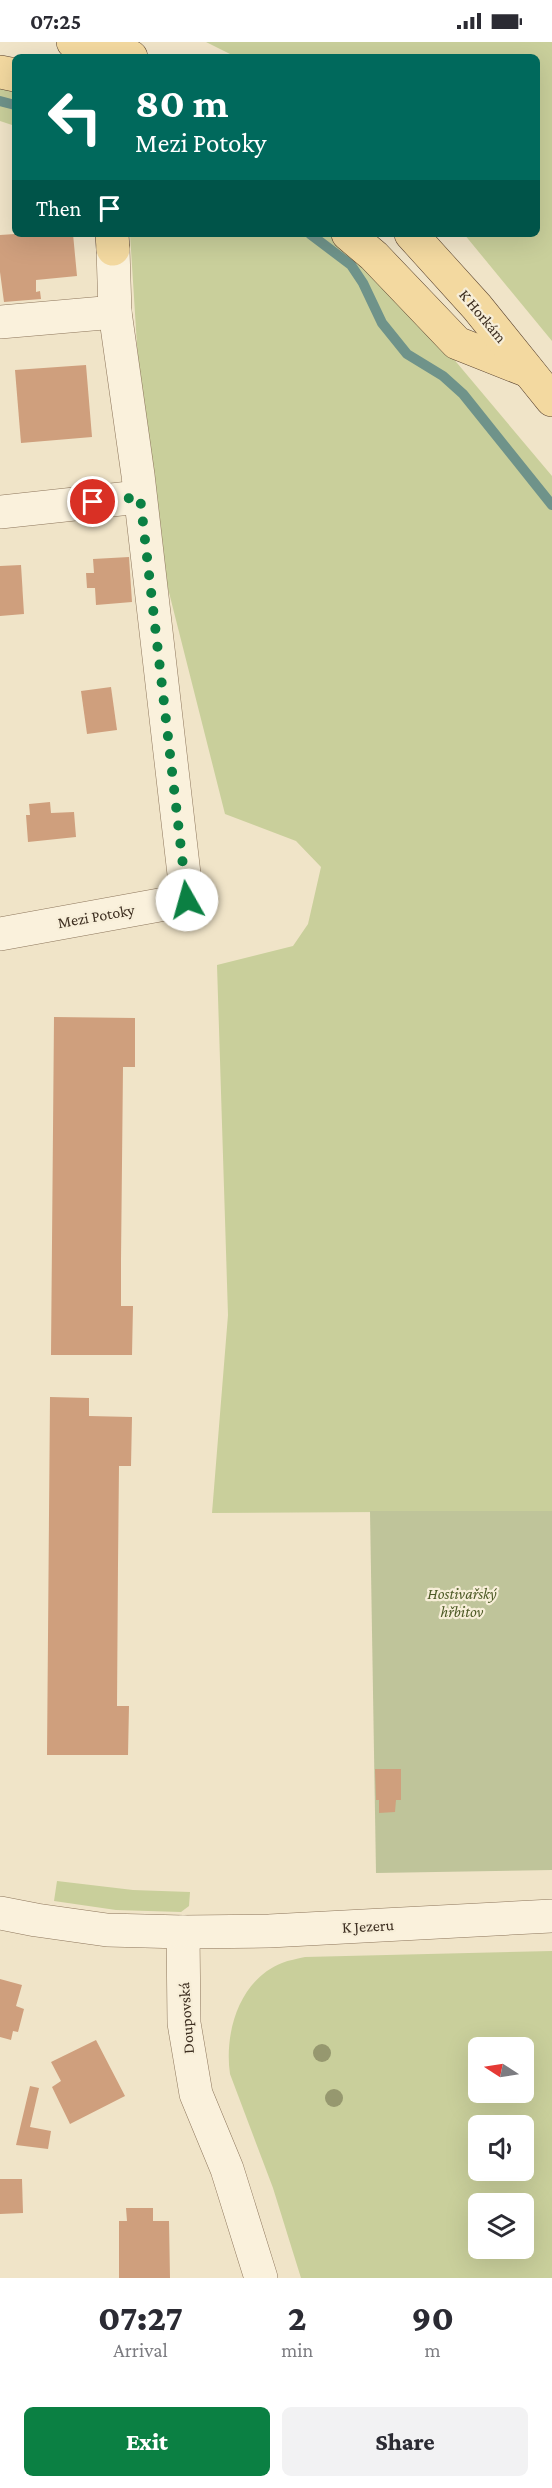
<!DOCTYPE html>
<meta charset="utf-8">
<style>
body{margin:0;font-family:"Crimson Pro",serif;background:#f2f2f3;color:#2b2b33;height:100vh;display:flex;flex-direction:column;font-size:22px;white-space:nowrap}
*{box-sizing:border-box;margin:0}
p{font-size:20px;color:#7c7c81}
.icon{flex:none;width:33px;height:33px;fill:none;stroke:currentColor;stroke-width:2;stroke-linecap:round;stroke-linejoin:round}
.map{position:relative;height:2236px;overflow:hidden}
.details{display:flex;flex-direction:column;background:#fff;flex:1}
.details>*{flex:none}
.guide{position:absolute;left:12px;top:12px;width:528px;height:183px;border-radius:9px;box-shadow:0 6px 24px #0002;background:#00695c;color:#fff;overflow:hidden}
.needle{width:39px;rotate:282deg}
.tools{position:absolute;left:468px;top:1995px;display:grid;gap:12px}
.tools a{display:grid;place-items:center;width:66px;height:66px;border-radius:9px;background:#fff;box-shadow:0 6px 24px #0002;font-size:30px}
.pin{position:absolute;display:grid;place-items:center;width:51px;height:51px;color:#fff;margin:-26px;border:3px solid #fff;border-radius:50%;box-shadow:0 2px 6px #0007}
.me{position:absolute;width:66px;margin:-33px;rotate:353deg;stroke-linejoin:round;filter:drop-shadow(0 0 4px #0008)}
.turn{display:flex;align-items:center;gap:21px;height:126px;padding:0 24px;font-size:27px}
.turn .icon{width:78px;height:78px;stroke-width:2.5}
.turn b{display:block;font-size:42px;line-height:51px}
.then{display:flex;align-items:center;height:57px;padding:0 24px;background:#0003;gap:12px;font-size:22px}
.eta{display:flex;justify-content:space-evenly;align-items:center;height:102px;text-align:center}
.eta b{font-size:36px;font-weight:800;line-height:42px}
.cta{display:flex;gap:12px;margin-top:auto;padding:12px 24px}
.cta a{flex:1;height:69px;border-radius:9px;background:#0b8043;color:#fff;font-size:24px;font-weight:800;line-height:69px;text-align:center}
.cta a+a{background:#f2f2f3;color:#2b2b33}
.status{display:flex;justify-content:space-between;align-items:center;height:42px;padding:0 30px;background:#fff;direction:ltr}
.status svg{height:16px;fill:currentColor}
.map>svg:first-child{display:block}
.green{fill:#c9cf9b;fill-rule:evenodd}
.cemetery{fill:#bfc49a}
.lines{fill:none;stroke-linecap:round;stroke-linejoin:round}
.stream{stroke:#6f938a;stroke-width:10}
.building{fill:#cf9f7d}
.minor-casing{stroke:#8d765c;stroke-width:34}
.major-casing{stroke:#5b4430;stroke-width:34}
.minor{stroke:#faf1dc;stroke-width:33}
.major{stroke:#f3d9a0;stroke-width:33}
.tree{fill:#96986f}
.route{stroke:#0b8043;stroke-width:10;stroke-dasharray:0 18}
.labels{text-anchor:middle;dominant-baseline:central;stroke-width:4.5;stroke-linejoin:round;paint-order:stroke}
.street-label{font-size:16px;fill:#3d2e20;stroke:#f7eed8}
.park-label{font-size:16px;font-style:italic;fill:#4d5a26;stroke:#f7eed8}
</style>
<div class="status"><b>07:25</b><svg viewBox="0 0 49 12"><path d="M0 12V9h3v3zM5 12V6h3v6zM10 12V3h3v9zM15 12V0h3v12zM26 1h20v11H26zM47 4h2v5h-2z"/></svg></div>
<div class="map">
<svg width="552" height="2236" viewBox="0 0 552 2236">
<rect width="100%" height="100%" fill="#f0e4c8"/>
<g class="green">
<path d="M206,0H552V299L464,192H537V15H236Z"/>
<path d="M0,42L15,45V84L0,79Z"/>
<path d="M130,192H336L394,246L552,434V1469L212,1471L228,1273L217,923L293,904L308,882L321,825L296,799L225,772L155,495L144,414Z"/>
<path d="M57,1839L133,1848L190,1850L189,1864L181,1870L116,1868L54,1859Z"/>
<path d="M552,1909V2236H301L273,2146L230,2032C224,1991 239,1938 282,1921C289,1918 297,1917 305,1915ZM478,2006H524V2050H478ZM478,2084H524V2128H478ZM478,2162H524V2206H478Z"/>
</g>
<path class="cemetery" d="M370,1469H552V1828L376,1831Z"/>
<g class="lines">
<g class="stream">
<path d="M0,59L15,63"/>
<path d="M310,192L351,223L363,241L382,281L407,312L443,334L463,352L552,463"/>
</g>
</g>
<g class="building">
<path d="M15,192H73L77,234L36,238V250L40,249L41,257L4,260L0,230V193Z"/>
<path d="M86,323L92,395L21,401L15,328Z"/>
<path d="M129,515L132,560L96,563L95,546H87L86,531H94L93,517Z"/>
<path d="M21,523L24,572L0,574V524Z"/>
<path d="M111,645L117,688L87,692L81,649Z"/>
<path d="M50,760L51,771L74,770L76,795L28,800L26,773H30L29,762Z"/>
<path d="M54,975L135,976V1025H123L121,1217V1264H133L132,1313H51Z"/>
<path d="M50,1355L89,1356V1374L132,1375L131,1424H119L118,1522L117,1664H129L128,1713H47Z"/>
<path d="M375,1727H401V1758H396L395,1770L379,1771V1758H376Z"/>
<path d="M0,1937L22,1943L16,1964L24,1967L18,1990L13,1989L11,1998L0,1995Z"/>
<path d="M96,1998L125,2054L70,2082L52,2045L61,2039L51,2020Z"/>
<path d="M30,2044L39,2046L30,2085L51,2089L48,2107L16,2103Z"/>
<path d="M0,2137H22L23,2171L0,2172Z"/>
<path d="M126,2166H153V2179H169L170,2236H119V2179H127Z"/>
</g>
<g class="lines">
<defs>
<g id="minor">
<path d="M0,280L115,270"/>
<path d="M0,470L139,455"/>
<path d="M0,892L187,858L138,433L115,270L113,207"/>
<path d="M0,1871L36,1878L107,1888L183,1890L269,1889L552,1874"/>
<path d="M183,1890L184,1981L196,2052L227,2127L261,2236"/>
</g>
<g id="major">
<path d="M73,0L131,15"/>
<path d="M0,30L15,33"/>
<path d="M112,192L113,207"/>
<path d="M348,192L374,214L457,301L528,329"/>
<path d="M411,192L477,265L552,358"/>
</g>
</defs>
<use href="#minor" class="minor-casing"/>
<use href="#major" class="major-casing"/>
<use href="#minor" class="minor"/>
<use href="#major" class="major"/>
</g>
<g class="tree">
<circle cx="322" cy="2011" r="9"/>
<circle cx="334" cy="2056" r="9"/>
</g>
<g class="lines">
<path class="route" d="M93,460L140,455L187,858"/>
</g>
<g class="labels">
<g class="street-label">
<text transform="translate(483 274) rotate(50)">K Horkám</text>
<text transform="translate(96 874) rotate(-10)">Mezi Potoky</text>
<text transform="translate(368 1884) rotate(-3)">K Jezeru</text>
<text transform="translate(186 1976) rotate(-94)">Doupovská</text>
</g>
<g class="park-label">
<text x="462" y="1551">Hostivařský<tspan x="462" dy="18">hřbitov</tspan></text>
</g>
</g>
</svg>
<div class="tools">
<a><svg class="needle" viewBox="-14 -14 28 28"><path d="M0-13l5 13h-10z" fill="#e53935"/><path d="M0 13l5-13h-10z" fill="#7c7c81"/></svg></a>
<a><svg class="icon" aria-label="sound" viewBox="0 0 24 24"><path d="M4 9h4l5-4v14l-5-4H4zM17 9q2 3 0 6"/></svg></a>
<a><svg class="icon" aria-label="layers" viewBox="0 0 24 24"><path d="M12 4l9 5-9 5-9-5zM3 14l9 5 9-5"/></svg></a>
</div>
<div class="pin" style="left:93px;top:460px;background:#d93025"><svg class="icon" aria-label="arrive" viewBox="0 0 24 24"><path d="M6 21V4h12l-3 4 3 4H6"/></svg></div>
<svg class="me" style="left:187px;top:858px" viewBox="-20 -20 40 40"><circle r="19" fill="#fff"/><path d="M0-13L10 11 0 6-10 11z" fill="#0b8043"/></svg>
<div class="guide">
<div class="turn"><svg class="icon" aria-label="left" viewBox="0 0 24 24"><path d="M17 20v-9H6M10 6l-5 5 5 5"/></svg><div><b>80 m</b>Mezi Potoky</div></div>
<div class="then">Then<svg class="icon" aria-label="arrive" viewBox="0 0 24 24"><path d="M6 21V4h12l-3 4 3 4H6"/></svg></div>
</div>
</div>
<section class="details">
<div class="eta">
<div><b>07:27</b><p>Arrival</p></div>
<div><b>2</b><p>min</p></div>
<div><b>90</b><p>m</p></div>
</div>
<div class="cta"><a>Exit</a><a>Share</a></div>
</section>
